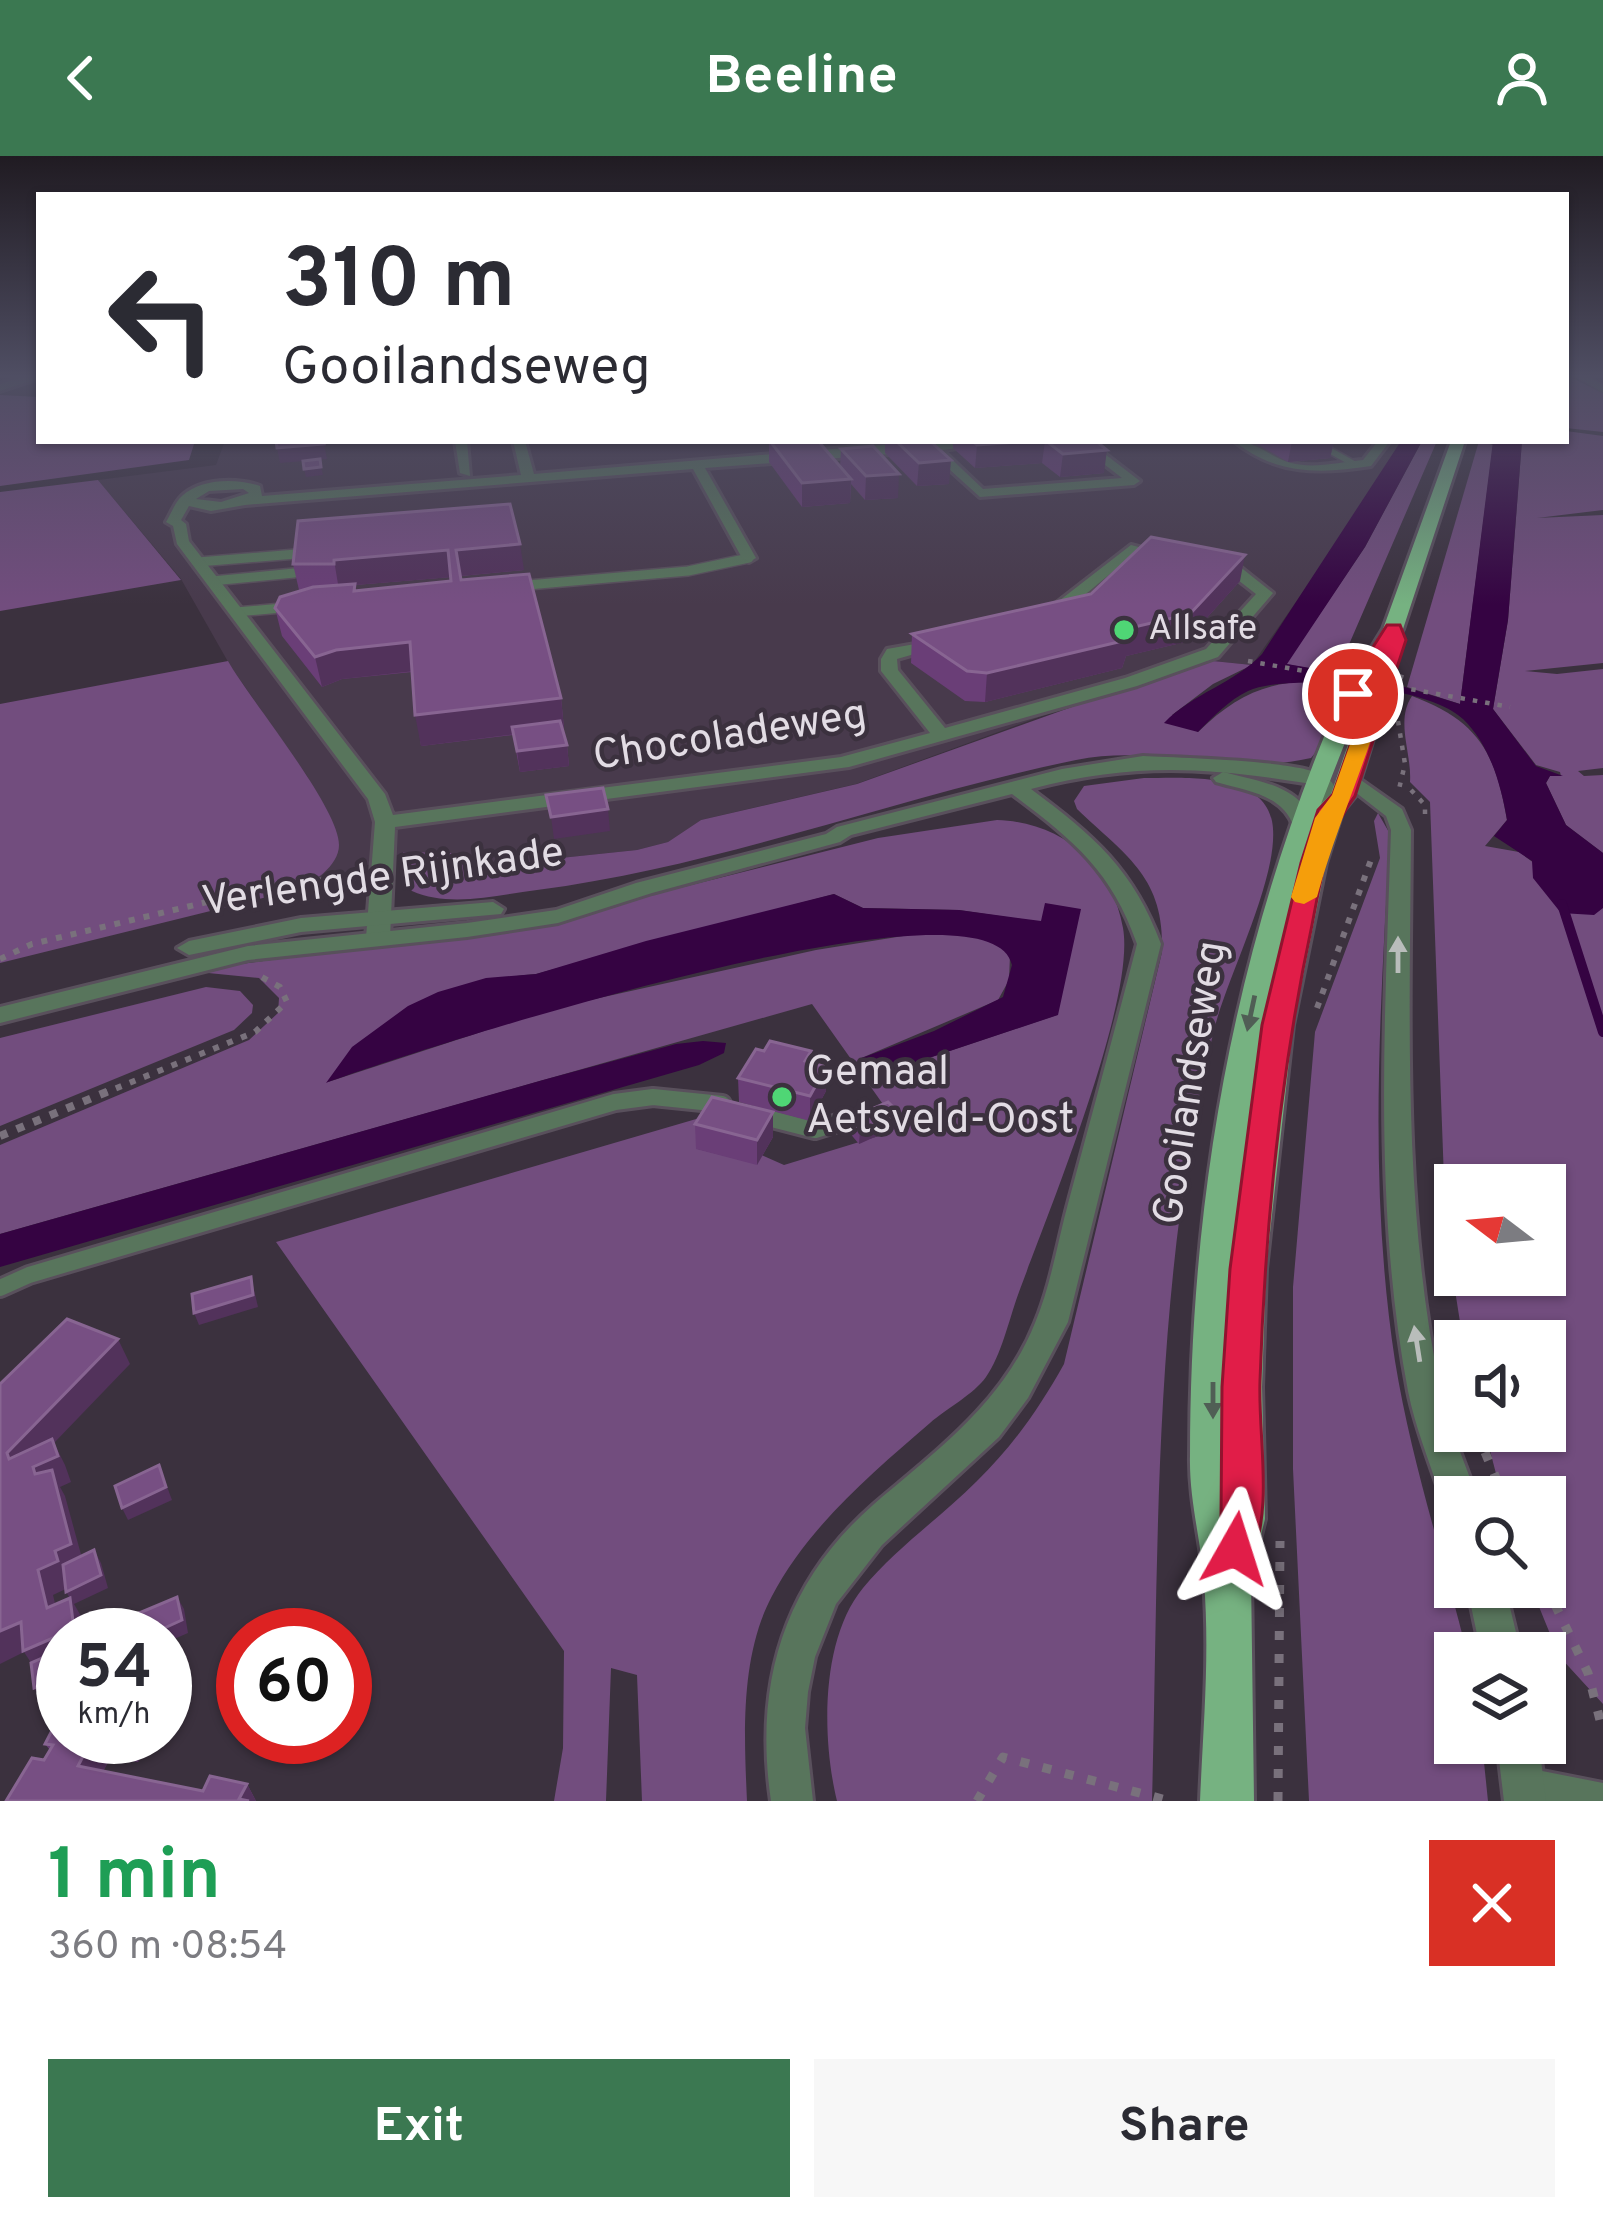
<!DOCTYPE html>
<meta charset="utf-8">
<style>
body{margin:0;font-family:Overpass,sans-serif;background:#f7f7f7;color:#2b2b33;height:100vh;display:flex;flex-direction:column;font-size:45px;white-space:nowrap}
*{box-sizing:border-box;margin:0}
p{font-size:39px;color:#7c7c81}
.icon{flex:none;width:66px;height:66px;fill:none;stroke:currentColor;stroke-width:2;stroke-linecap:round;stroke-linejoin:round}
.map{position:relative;height:1645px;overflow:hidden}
.sheet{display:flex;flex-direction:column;background:#fff;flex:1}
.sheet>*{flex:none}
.banner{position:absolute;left:36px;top:36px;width:1533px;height:252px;border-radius:0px;box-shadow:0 3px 9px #0004;background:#fff;color:#2b2b33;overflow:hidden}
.needle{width:78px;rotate:286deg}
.buttons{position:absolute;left:1434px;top:1008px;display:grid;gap:24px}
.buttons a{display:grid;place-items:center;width:132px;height:132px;border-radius:0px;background:#fff;box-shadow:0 3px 9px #0004;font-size:60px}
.speed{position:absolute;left:36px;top:1452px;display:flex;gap:24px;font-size:60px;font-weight:700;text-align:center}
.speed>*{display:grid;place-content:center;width:156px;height:156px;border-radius:50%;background:#fff;box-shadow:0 3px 9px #0004;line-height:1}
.speed small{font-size:30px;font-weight:400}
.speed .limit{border:18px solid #d22;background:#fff;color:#111}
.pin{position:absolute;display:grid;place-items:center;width:102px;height:102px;color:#fff;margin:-51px;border:6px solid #fff;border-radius:50%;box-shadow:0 3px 12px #0007}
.me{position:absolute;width:132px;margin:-66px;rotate:6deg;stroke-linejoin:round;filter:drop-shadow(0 0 9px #0008)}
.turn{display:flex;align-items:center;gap:42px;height:252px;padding:0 48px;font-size:54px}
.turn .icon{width:156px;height:156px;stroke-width:2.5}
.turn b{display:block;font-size:84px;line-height:102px}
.round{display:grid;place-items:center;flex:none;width:126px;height:126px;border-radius:0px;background:#f7f7f7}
.summary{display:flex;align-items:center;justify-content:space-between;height:204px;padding:0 48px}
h1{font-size:72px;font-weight:700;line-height:90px;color:#1e9e55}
.primary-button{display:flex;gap:24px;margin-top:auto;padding:24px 48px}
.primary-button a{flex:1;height:138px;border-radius:0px;background:#3b7851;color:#fff;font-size:48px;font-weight:700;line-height:138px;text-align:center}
.primary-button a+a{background:#f7f7f7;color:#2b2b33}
header{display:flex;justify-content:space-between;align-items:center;height:156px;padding:0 48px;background:#3b7851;color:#fff;font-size:54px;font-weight:700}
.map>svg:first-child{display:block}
.built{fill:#483a4c}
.green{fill:#724d7e;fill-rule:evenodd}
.water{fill:#350342}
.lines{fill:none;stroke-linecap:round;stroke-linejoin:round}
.stream{stroke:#350342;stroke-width:10}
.service-far2-casing{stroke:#59505c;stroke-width:9}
.service-far1-casing{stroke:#59505c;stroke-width:12}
.service-casing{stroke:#59505c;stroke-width:22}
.minor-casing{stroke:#59505c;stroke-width:6}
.tertiary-casing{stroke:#59505c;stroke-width:6}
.primary-casing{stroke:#59505c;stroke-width:6}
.path-far3{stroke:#79717c;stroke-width:4.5;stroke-dasharray:4.5 8;stroke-linecap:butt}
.path-far2{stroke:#79717c;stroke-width:6;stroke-dasharray:6 9;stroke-linecap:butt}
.path-far1{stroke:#79717c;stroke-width:8;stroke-dasharray:8 10;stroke-linecap:butt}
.path{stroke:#79717c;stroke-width:9;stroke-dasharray:9 14;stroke-linecap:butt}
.service-far2{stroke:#58755c;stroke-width:6}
.service-far1{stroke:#58755c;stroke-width:9}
.service{stroke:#58755c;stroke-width:16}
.minor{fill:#58755c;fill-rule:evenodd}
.tertiary{fill:#58755c;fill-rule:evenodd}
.primary{fill:#76b281;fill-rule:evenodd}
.primary-bridge-casing{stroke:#59505c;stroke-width:28;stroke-linecap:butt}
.path-bridge{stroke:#79717c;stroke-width:4.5;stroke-dasharray:4.5 8;stroke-linecap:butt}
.primary-bridge{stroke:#76b281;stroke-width:24}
.wall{fill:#6a3e77;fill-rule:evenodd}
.shaded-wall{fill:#52325b}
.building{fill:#774f83;stroke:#886592;stroke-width:3}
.oneway{fill:#b9bdbb}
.oneway2{fill:#505e55}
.route{fill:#e11d48;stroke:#92132f;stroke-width:3}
.slow{fill:#f59e0b}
.poi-dot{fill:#4fd675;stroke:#3b313e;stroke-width:4.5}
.labels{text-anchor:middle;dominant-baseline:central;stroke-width:9;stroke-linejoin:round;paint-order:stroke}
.far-poi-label{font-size:36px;fill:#e2dce4;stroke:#3b313e;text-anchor:start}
.street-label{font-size:42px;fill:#e2dce4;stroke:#3b313e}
.poi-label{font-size:42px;fill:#e2dce4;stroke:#3b313e;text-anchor:start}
</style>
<header><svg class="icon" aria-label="back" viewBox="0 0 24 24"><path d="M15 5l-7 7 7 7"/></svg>Beeline<svg class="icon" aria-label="person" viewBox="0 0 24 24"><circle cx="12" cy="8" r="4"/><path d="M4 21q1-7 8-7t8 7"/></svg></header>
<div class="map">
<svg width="1603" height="1645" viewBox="0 0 1603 1645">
<rect width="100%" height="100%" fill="#3b313e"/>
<path class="built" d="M225,285H1401L1356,360L1252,509L1203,504L1171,513L856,628L701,664L668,686L637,694L474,711L406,696L306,730L319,721L339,689L307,620L231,511L181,423L98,324L216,309Z"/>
<g class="green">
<path d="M1566,219L1603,237V276L1566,272Z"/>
<path d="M0,239L39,241V285H195L189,304L0,330Z"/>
<path d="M1566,275L1603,280V354L1537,362L1603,359V507L1525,515L1557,518L1603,513V612L1578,615L1584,620L1603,619V697L1566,669L1546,627L1550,620H1561L1560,616L1536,609L1493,553L1508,464L1522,285H1566Z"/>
<path d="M1422,285H1437L1344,500L1348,510L1344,519L1286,508L1365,391Z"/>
<path d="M1479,285L1493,289L1460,548L1407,531Z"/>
<path d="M98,324L181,424L0,455V336Z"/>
<path d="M1203,504L1252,509L1213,528L1172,559L1198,576C1242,533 1279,520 1341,528L1321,590L1311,602C1234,620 1155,588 1076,604C895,641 722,710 537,734C497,739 450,752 412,735L402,721L403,696L451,697L456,707L475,711L637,694L668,686L701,664L857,628Z"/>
<path d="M228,505C250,544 339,651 339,689C339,710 312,728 295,734L0,807V548Z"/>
<path d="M1412,540C1478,565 1495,595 1507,664L1485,690L1519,696L1597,753L1603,752V1548L1559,1500L1531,1431H1545V1341H1502L1485,1275H1545V1185H1463L1446,1077L1430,646L1410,626C1412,597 1395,565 1412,540ZM1455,1029H1545V1119H1455Z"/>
<path d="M1144,622C1182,622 1262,615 1272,665C1282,716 1227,820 1214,874C1152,1126 1159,1388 1152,1645H837C822,1584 820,1484 863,1432C895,1393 941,1361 977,1325C1013,1290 1040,1251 1064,1208L1162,796C1165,721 1126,700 1077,653L1074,645L1084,630Z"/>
<path d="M1378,657L1390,678C1380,855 1368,1029 1395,1205C1411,1304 1443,1400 1467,1497H1455V1587H1482L1488,1645H1309L1293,1313V1131L1315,876L1380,702L1374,665Z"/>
<path d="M997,664C1060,666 1112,707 1123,772C1136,844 1047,1060 1019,1136C1009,1163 1002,1198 986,1221C974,1238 946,1253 930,1267C872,1317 808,1371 772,1440C740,1500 744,1579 747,1645H642L637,1519L611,1512L606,1645H554L563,1592L564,1495L276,1086L703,961L698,993L753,1007L759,998L784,1009L892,976L897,968L812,848L0,1078V989L249,884L278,857L279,842L259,822L188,815L524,771L878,682ZM834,738L863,752L959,754L1041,766L1057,859L875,920L859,903L998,844L1009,824L1010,799L994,785L980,780L928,776L816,794L554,852L328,926C378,855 450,825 536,818Z"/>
<path d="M206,831L240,835L253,849L252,857L234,874L0,970V882Z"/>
</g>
<g class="water">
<path d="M1401,285H1422L1365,391L1287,508L1385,525L1460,548L1493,285H1522L1508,464L1493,553L1536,610L1563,620H1550L1546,627L1566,669L1603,697V752L1594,759L1561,757L1533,722L1532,705L1494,680L1507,664C1501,629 1490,589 1463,563C1430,530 1290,516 1248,535C1229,544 1213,561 1198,576L1164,567C1193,537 1235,527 1262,498Z"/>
<path d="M834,738L863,752L959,754L1041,765L1045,747L1081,753L1058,859L875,920L858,914L859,903L934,875L1003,841L1012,809C990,706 404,898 326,927L352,891L408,850L438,836L486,822L536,818L646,785Z"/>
<path d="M703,885L726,887L724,897L699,909L0,1111V1078L543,924L676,888Z"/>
</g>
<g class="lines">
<path class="stream" d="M1562,748L1603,876"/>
<defs>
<g id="service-far2">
<path d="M1580,219L1603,233"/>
<path d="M1313,285L1354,308"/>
</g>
<g id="service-far1">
<path d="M198,406L296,398"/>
<path d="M212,425L294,417"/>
<path d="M516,430L688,415L749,402"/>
<path d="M236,456L293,451"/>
</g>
<g id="service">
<path d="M760,960L815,974L847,964"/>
<path d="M0,1132L29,1119L615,946L653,941L722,948"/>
</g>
<g id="minor">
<path d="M29,219H39V222L0,235V228Z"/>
<path d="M455,285H467L470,320L460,317Z"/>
<path d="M513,285H525L534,318L930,285H1012L942,294L983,333L1122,322L1074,285H1088L1140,325L1134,329L980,341L929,295L705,312L756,402L749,406L742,402L693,313L245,349L211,355L189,350L181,364L186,368L189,385L385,638L393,659L841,601L930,577L881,515V503L887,493L949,482V488L897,503L898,514L945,572L1125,522L1206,493L1256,438L1229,417L1207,412V406L1239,410L1273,437L1218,501L1137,530L849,611L395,671L390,782L378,789L370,787L366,782L375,666L368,643L177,388L173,370L166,366C171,358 175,346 182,340C201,322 237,322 260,330L262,340L521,319ZM243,333L249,337L221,346L196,343L209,335Z"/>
<path d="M1234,285C1256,285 1270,301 1291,307C1314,313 1340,306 1363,304L1378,285H1390L1371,310C1320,318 1276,319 1234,285Z"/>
<path d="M1131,389L1173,400L1166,404L1134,398L1058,461H1046V455Z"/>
<path d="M1527,1612L1603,1627V1645H1511L1506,1633L1512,1618Z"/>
</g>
<g id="tertiary">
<path d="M1143,600C1178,602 1300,604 1325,620C1337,628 1338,641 1340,654L1337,658H1323L1317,635L1311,628C1207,611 1134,606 1031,633C1094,680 1133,713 1161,788L1068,1166L1028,1242L999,1281L882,1389L836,1448L815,1501L808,1536L805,1572L813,1645H771C754,1528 783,1428 873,1349C936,1295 1003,1247 1035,1167C1051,1129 1058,1084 1069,1044C1092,959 1115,873 1137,788C1111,714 1073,684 1012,638L851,679L840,686L652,737L558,767L467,781L248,804L0,867V851L248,790L467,767L556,754L636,727L826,678L837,671L1062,613Z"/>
<path d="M1348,615L1402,653L1411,674C1410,859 1402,1054 1441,1236C1449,1271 1465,1307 1477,1341H1455V1356L1446,1352L1441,1341C1430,1307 1415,1271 1408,1235C1373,1051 1385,860 1391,674L1386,660L1341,625V617Z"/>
<path d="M1223,616C1253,624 1305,630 1311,667L1301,673L1294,671C1282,638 1247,635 1216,626L1213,622Z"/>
<path d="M493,746L504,753L501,758L301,776L189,799L177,792L189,785L301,762Z"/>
<path d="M1467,1431H1505L1521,1497H1481Z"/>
<path d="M1497,1587H1539L1546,1645H1504Z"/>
</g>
<g id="primary">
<path d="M1451,285H1465L1403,473L1378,517H1362L1359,512L1383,473Z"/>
<path d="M1353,531L1364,538L1321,648L1331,638L1364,542L1375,535L1386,542L1355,640L1342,656L1326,707L1293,869L1266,1113L1262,1231L1265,1363L1251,1420L1254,1645H1200C1203,1573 1210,1499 1204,1426C1201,1384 1189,1344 1190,1300C1190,1035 1236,781 1342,538Z"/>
</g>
</defs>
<use href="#service-far2" class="service-far2-casing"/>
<use href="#service-far1" class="service-far1-casing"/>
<use href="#service" class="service-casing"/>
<use href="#minor" class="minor-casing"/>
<use href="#tertiary" class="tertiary-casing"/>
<use href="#primary" class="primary-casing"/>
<g class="path-far3">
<path d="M1248,505L1333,520"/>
<path d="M1399,531L1510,551"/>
<path d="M1398,565L1405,608L1399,633"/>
<path d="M1411,634L1425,649V662"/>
</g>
<g class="path-far2">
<path d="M0,803L32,788L286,727L355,722"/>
<path d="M1317,852L1372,701"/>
<path d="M102,938L255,876L287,846L280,831L260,820"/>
</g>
<path class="path-far1" d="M0,980L109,935"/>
<g class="path">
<path d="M1476,1275L1504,1341"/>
<path d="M1545,1428L1588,1517L1603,1576"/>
<path d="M977,1645L1003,1601L1170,1645"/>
<path d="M1278,1645L1280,1385"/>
</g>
<use href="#service-far2" class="service-far2"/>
<use href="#service-far1" class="service-far1"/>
<use href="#service" class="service"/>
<use href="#minor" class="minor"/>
<use href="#tertiary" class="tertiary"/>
<use href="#primary" class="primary"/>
<defs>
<path id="primary-bridge" d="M1353,538L1370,512"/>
</defs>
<use href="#primary-bridge" class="primary-bridge-casing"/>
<path class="path-bridge" d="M1394,547L1403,514"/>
<use href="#primary-bridge" class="primary-bridge"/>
</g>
<g class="wall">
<path d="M769,285H818L840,311L841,293L898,342L865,344L851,328L850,347L802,351L769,306Z"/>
<path d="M885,285H930L949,328L917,330L885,297Z"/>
<path d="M953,285H1096L1104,317L1060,321L1042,307L975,312L953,292Z"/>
<path d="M1252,285H1334L1330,302L1288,306Z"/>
<path d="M298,365L524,414L461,420V424L561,542L564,572L562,573L567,589L569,610L520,616L513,579L421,590L412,516L342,523L322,531L282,480L275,452L304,434H299L293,408ZM451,421V425L356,435L355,429Z"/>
<path d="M1240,425L1185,486L1126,500L1122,512L985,546L965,545L911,507L912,478Z"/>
<path d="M811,907L826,911V935L810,965L739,946L738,922Z"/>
<path d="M773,956V981L757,1009L696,993L695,968Z"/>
<path d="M848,963L899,970L859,988L848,975Z"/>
<path d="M63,1581H152L138,1606L111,1601L103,1615L203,1635L247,1628L256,1645H6L44,1604L50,1594L45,1588Z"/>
</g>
<g class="shaded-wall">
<path d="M1031,285H1045L1042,307L975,312L977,289Z"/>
<path d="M1292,285H1334L1330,302L1288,306Z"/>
<path d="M324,288L327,303L280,307L277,292Z"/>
<path d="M1107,294L1104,317L1060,321L1063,298Z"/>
<path d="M951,304L949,328L917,330L919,307Z"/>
<path d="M321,311L323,319L306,321L304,313Z"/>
<path d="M899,318L898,342L865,344L866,320Z"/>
<path d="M851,323L850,347L802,351V327Z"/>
<path d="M520,388L524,414L460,420L456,394Z"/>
<path d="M448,394L452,421L355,429L360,455L339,434L334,404Z"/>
<path d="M1245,399L1240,425L1185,486L1126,500L1122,512L985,546L987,517Z"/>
<path d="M410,486L415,515L342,523L322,531L315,501L336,494Z"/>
<path d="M561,542L564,572L421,590L415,559Z"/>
<path d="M567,589L569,610L520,616L517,595Z"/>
<path d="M608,653L610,675L554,683L551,661Z"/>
<path d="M826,911V935L810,965V940Z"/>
<path d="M773,956V981L757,1009V984Z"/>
<path d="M900,958L899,970L859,988L860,975Z"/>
<path d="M251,1121L258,1151L199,1169L194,1157Z"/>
<path d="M118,1183L130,1208L54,1287L65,1309L71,1326L60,1331L65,1340L85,1413L72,1430L53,1439L62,1477L47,1452L38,1414L33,1311L53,1288L21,1322L23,1328L7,1297Z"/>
<path d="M159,1309L172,1344L128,1364L122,1352Z"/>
<path d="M94,1394L101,1407L108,1432L74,1448L85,1467L86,1479H63V1509L39,1519L24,1496L0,1508V1475L70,1442L66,1436Z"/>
<path d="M177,1441L184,1453L188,1477L165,1487V1479H149Z"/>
<path d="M63,1519V1535L42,1544L34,1532Z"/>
<path d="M90,1581H112L103,1589L111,1601L93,1634L78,1610Z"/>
<path d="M138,1581H152L138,1606L131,1594Z"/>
<path d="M247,1628L256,1645H240L239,1643Z"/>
</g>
<g class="building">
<path d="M276,285H323L324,288L277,292Z"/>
<path d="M770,285H818L851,323L802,327Z"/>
<path d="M896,285H930L951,304L919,307Z"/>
<path d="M972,285H1031L977,289Z"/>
<path d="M1046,285H1096L1107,294L1063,298Z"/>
<path d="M873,290L899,318L866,320L841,293Z"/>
<path d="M320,303L321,311L304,313L303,305Z"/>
<path d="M510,348L520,388L456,394L461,424L529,418L561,542L415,559L410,486L336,494L315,501L275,452L280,441L313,431L355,428L354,435L451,425L448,394L334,404V408H293L298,365Z"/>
<path d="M1151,381L1245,399L1190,458L1130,472L1127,484L987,517L967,515L912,478L1091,438Z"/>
<path d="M560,565L567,589L517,595L512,571Z"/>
<path d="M603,632L608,653L551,661L546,639Z"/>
<path d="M770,885L811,895L805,905L826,911L810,940L738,922L756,893L764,895Z"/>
<path d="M712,941L773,956L757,984L695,968Z"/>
<path d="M888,946L900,958L860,975L848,963Z"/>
<path d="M251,1121L253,1139L194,1157L192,1138Z"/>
<path d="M67,1163L118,1183L7,1297L9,1303L52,1283L58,1300L33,1311L35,1318L52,1314L71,1388L55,1395L58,1405L38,1414L47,1452L70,1442L74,1473L23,1495L21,1466L0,1475V1228Z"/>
<path d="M159,1309L166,1331L122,1352L115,1330Z"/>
<path d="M94,1394L101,1419L66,1436L63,1409Z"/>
<path d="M177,1441L182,1464L149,1479H135L132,1460Z"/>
<path d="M63,1493V1519L34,1532L31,1507Z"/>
<path d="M63,1553V1581H93L78,1610L203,1635L210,1620L247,1628L239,1643L249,1645H6L32,1602L44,1604L53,1589L45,1588Z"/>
<path d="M98,1581H138L131,1594L103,1589Z"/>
</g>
<defs><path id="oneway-solid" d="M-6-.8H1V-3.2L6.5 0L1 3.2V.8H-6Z" transform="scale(3)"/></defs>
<g class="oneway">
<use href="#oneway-solid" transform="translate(1398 799) rotate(-90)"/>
<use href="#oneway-solid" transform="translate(1417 1188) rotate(-99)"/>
</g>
<g class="oneway2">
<use href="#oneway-solid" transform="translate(1251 857) rotate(102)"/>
<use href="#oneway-solid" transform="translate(1213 1244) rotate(90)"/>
</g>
<linearGradient id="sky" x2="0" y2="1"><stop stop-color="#201b22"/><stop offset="0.49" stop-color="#4f4e63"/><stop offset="1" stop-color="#4f4e63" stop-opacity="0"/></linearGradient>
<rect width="1603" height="449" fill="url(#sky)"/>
<path class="route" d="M1387,469H1400L1406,484L1355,640C1327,676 1321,724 1312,769C1280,918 1265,1072 1260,1225C1258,1284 1274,1351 1250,1407L1235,1412L1220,1407L1214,1393L1221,1363L1222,1231L1230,1113L1262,869L1301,707L1318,654L1333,638L1375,518L1360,542L1343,538Z"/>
<path class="slow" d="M1365,546L1382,550C1362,616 1335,675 1317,741L1304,748L1295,746L1291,741L1315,662L1332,639Z"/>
<g class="poi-dot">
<circle cx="1124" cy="474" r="12"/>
<circle cx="782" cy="941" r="12"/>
</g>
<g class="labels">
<g class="far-poi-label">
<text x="1148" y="474">Allsafe</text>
</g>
<g class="street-label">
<text transform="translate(730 581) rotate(-9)">Chocoladeweg</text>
<text transform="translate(383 723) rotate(-8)">Verlengde Rijnkade</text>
<text transform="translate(1192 927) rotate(-81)">Gooilandseweg</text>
</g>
<g class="poi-label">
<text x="806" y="917">Gemaal<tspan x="806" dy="48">Aetsveld-Oost</tspan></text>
</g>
</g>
</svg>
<div class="buttons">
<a><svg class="needle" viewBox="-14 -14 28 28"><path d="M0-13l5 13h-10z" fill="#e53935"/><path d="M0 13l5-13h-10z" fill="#7c7c81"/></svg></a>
<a><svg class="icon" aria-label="sound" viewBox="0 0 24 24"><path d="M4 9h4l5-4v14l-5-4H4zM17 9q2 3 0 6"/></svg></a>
<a><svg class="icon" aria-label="search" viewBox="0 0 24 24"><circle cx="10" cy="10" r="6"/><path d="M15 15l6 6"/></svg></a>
<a><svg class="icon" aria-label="layers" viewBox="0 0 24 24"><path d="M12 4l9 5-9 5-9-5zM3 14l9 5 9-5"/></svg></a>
</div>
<div class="speed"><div>54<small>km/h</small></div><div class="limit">60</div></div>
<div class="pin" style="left:1353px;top:538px;background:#d93025"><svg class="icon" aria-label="arrive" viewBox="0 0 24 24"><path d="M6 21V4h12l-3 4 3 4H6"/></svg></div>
<svg class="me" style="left:1235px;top:1393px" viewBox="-20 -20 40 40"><path d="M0-17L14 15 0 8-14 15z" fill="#e11d48" stroke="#fff" stroke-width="4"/></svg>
<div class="banner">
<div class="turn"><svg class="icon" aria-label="left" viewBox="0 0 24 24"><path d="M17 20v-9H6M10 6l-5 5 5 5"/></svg><div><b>310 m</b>Gooilandseweg</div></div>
</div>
</div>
<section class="sheet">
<div class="summary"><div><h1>1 min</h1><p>360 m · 08:54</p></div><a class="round" style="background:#d93025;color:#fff"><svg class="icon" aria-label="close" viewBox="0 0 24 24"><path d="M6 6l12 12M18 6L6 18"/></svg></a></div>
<div class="primary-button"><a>Exit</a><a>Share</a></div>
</section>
